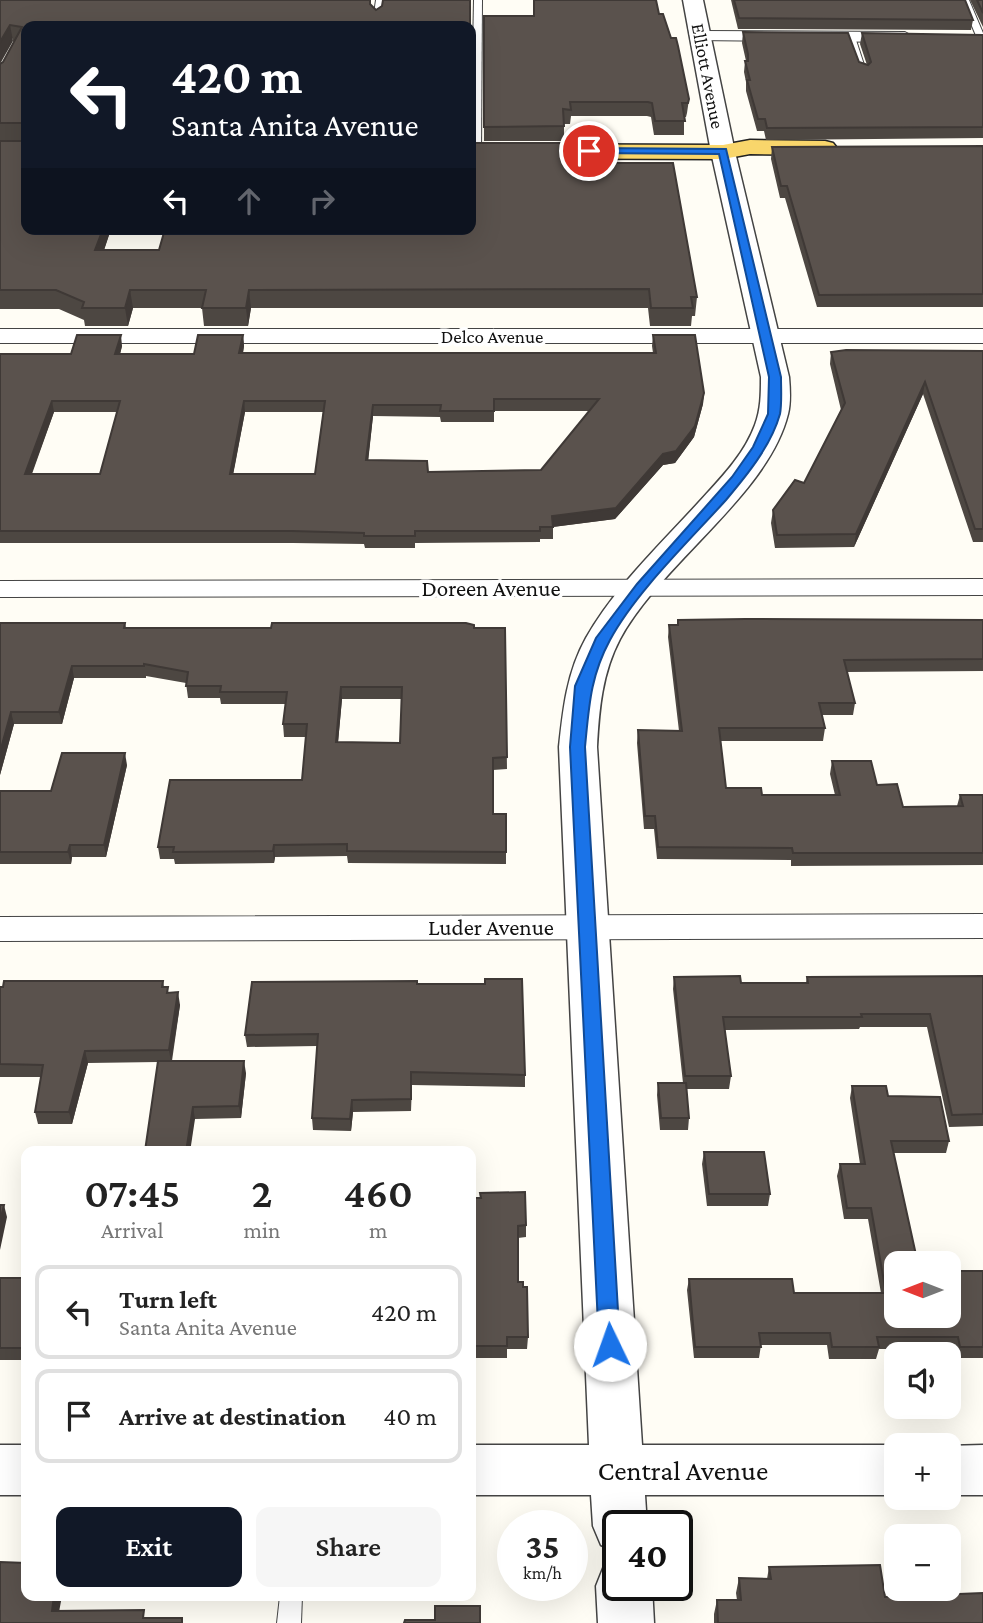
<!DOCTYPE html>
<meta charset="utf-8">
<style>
body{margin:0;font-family:"Crimson Pro",serif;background:#f6f6f6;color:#222;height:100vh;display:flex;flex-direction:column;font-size:26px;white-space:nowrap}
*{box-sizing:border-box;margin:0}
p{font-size:23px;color:#767676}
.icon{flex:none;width:38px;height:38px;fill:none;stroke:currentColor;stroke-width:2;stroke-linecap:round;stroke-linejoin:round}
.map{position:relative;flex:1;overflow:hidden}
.drawer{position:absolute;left:21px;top:1146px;width:455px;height:455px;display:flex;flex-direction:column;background:#fff;border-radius:14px;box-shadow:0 7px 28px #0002}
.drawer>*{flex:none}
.hud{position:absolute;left:21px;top:21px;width:455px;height:214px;border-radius:14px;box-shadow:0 7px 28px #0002;background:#111827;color:#fff;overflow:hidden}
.needle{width:46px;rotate:270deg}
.controls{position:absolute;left:884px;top:1251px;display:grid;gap:14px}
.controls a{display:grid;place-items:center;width:77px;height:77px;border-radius:14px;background:#fff;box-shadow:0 7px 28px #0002;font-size:35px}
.speed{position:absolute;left:497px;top:1510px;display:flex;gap:14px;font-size:35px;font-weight:700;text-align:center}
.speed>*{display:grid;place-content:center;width:91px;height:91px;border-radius:50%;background:#fff;box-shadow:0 7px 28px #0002;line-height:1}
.speed small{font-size:18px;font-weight:400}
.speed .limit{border:4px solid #111;border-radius:10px;background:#fff;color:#111}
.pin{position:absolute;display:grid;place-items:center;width:60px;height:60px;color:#fff;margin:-30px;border:4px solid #fff;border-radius:50%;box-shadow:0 2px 7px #0007}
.me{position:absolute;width:77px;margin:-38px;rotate:357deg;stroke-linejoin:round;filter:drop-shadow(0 0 5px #0008)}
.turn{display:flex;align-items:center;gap:24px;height:147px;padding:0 35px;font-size:32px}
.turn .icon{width:91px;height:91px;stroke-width:2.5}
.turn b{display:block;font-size:49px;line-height:60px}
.lanes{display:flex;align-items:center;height:66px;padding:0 35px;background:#0003;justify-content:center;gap:35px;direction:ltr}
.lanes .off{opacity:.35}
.eta{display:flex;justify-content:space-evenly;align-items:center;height:119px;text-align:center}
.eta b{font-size:42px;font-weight:600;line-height:49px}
.action{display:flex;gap:14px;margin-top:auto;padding:14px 35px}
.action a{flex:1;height:80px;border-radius:14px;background:#111827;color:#fff;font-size:28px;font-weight:600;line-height:80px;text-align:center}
.action a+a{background:#f6f6f6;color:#222}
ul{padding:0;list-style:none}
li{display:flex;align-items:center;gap:21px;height:94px;margin:0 14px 10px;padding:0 21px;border:4px solid #e0e0e0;border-radius:14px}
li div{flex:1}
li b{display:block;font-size:26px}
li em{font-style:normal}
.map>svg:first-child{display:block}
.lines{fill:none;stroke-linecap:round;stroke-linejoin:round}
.service-casing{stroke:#444;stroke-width:2}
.minor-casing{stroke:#444;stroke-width:2}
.tertiary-casing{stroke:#444;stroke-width:3}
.primary-casing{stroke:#222;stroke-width:3}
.service{fill:#fff;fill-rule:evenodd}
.minor{fill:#fff;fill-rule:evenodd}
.tertiary{fill:#fff;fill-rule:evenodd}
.primary{fill:#f9d66b;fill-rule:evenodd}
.wall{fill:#4d4742;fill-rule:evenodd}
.shaded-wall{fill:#3f3936}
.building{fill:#5a524d;stroke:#3f3936;stroke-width:2;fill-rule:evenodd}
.route{fill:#1a73e8;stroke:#114b97;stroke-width:2}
.labels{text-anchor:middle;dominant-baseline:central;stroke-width:7;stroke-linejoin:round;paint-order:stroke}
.far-street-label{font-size:19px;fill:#111;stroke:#fff}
.street-label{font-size:23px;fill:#111;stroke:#fff}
.near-street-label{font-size:28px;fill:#111;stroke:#fff}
</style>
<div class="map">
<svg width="983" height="1623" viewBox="0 0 983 1623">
<rect width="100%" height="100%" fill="#fffdf5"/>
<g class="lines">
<defs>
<g id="service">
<path d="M376,0H384L381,20L377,23L373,20Z"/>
<path d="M474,0H482L481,151L476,154L471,151Z"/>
<path d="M961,0H969L983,33V40L977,38Z"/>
<path d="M851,34L855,37L867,74L860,72L847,37Z"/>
<path d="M280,1596H302L301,1623H277Z"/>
</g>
<g id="minor">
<path d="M701,31L905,32L914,37L905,42L695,40L692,36Z"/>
<rect x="0" y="329" width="983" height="14"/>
<path d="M983,579V595L0,597V581Z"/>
<path d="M983,914V938L0,941V917Z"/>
</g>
<g id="tertiary">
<path d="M683,0H703L735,152L789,377C790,389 791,402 788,414C768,495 661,563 620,639C602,673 599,710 597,747L642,1445H896V1495H645L647,1526H618V1552L601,1545L593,1526L591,1495H471V1445H589L559,747C563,709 567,672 586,638C615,587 659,546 699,502C720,479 744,455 755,425C761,409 761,394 761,377L711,152Z"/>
<rect x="0" y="1445" width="26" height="50"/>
<path d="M983,1445V1495H948V1446H946Z"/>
<path d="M618,1561V1586H652L654,1623H598L596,1586L604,1566Z"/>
</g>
<path id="primary" d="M750,140L825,141L833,143L837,148L833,153L825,155L750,154L723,159L471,158V144L723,145Z"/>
</defs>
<use href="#service" class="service-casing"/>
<use href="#minor" class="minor-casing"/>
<use href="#tertiary" class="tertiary-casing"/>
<use href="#primary" class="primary-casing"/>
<use href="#service" class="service"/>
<use href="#minor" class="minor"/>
<use href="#tertiary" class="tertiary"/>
<use href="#primary" class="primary"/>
</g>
<g class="wall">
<path d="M0,0L373,7L376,10L471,0L26,229H111L104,250H159L567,163L697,297L695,316H692L691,326H650L648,308H251L248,326H204L202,308H133L128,326H85L84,320L59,309H0V141H25L0,140V64L3,62L14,41H13Z"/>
<path d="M731,0H965L973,20L971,30L738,29Z"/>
<path d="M970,0H983V27Z"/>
<path d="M659,14L689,99L687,113L686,117H684V135H654L651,117L647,116H571L570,124H564V141H484V16Z"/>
<path d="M743,32L859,62L867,65L860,44L862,33L983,35V138L766,140L764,131H757L746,91V82L744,72L745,61H746L742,43Z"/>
<path d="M983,146V307H817L785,198H780L771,159L772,147Z"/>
<path d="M243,335L244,346L243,353H653L652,346L653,335L704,393L703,404L694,437L675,463L663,465L615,519L553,527V539H540V542L415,543V548H365L364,544L293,543H0V354H71L122,346L120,354H194ZM494,411H590L541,470L428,472L368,460L373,416L440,417L441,422H494ZM54,412H117L100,474H32ZM245,412H323L315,474H233Z"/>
<path d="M983,351V542H973L923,394L854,547L775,548L771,523L773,510L804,483L841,410L830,364L831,352Z"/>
<path d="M678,620H983V671L847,672L855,703L853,715H822L825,728L823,741H720L726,788L762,795H835L830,774L832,761L877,785L903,807L957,806L960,795H983V865L791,866V860L657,859L654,829H644L637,743L638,730L679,731L668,637L669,625H677Z"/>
<path d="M0,623H125L126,628H505L507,769L493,770V814H506V864L348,863L347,856L275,857L274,863L175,864L174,859H160L158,847L302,780L306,737H284L283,724L286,704H221L220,698H188L186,683L146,676V678H74L62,724H14L0,775ZM342,699H402L400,743L338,742Z"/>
<path d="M127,765L106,857H72L71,864H0V791H51Z"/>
<path d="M983,976V1126L949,1127L927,1027H860L859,1029L725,1030L731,1076L729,1089H686L689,1118L688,1130H660L657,1095L658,1083H683L673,989L674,977L741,983H806L807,977Z"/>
<path d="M163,981L164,987L180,1005L172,1061L246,1073L241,1118L195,1119L145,1151L158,1062L88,1063L72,1124H38L35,1112L41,1077H0V987Z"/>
<path d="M417,984L525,1075V1087L412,1085L411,1111L353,1112L351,1131L313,1130L312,1118L317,1046L247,1047L245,1035Z"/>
<path d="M852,1086L888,1096L949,1141L946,1153H894L896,1316L983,1271V1358H956L954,1349H879L876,1359H829L827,1345H761L759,1358H694L687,1290L689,1279L794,1293H881L868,1219H844L837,1176L840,1164H860L850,1098Z"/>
<path d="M704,1152L770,1194L768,1206H707L702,1164Z"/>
<path d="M471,1198L526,1225V1237L518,1238V1282L528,1337L527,1349H507V1358H471Z"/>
<rect x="0" y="1278" width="26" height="82"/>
<path d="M769,1567L885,1597L983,1623H714V1614L717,1600H737L736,1593L739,1578L767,1579Z"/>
</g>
<g class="shaded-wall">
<path d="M10,25L13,41L0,64V42Z"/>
<path d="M103,229H111L98,268L95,250Z"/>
<path d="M130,290L133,308L128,326L125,308Z"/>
<path d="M249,290L251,308L248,326L246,308Z"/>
<path d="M121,335L122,346L117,366L115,354Z"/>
<path d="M243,335L244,346L241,364L239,353Z"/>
<path d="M925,382L923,394L854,547L856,534Z"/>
<path d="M704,393L703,404L694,437L675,463L663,465L615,519L552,527V516Z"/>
<path d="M52,401L54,412L27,486L25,474Z"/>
<path d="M244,401L245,412L231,486L230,474Z"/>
<path d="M373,405V416L367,472L366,460Z"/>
<path d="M72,666L74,678L62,724L59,712Z"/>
<path d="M341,687L342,699L337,754L336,742Z"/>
<path d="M11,712L14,724L0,775V752Z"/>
<path d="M125,753L127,765L106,857L104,845Z"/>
<path d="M70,845L72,857L71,864L68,852Z"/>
<path d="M274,845L275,857L274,863L273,851Z"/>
<path d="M178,992L180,1005L171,1062L169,1050Z"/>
<path d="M85,1051L88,1063L72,1124L69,1112Z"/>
<path d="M244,1061L246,1073L241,1118L239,1106Z"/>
<path d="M352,1100L353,1112L351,1131L350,1119Z"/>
<path d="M193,1107L195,1119L190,1152H186Z"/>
<path d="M4,1205L7,1217L0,1250V1221Z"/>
<path d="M54,1596H62L57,1623L52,1611Z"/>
</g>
<g class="building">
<path d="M0,0H370V4L376,10L382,6L383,0H470V26H26V229H103L95,250H159L165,229H471V143H565L567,163H673L697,297H691L693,308H651L649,289L249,290L246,308H202L206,290H130L125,308H82L84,302L56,290H0V141H25V123H0V64L3,62L22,27L10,25L0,42Z"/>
<path d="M534,0H656L659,14H663L671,38H676L678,46L689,99L688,103H682L685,121H655L652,103L648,102H570L571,110L563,109L564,126L484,127V16H534Z"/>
<path d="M734,0H965L973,20L739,18Z"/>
<path d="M977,0H983V13Z"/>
<path d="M743,32L848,33L859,62L868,65L871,62L862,33L983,35V127L767,128L765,119H758L747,80H750L745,61H748V54Z"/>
<path d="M983,146V294L819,295L787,186H781L772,147Z"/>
<path d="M77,335H121L115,354H194L198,335H243L239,353H656L653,335H695L704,393L695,426L676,451L663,454L616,508L552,516L553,527H540V531H415V536H364V533L292,531H0V354H71ZM494,399H599L541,470L428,472L427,461L366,460L373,405H441L440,411H494ZM52,401H120L100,474H25ZM244,401H325L315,474H230Z"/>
<path d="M846,350L983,351V529H975L925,382L856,534L777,535L773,510L795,480L804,483L845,403L831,352Z"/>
<path d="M745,619L983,620V659L844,660L855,703H819L825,728H719L726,788H761L762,795H840L832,761H871L877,785L897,784L903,807L963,806L960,795H983V853H793L792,848L658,847L655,816H645L638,730L682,731L669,625H678V620Z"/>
<path d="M0,623H125L124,628H271L272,623H466L474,625V628H505L507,757L493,758V814H506V852L347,851V844L274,845L273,851L173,852L174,847H158L170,780H302L307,724H283L287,692H220L221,686H186L188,672L144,664V666H72L59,712H11L0,752ZM341,687H402L400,743L336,742Z"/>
<path d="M62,753H125L104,845H70L68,852H0V791H51Z"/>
<path d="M740,976L741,983H808L807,977L983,976V1114L952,1115L930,1014H861L862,1017H723L731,1076H685L674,977Z"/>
<path d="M485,979H522L525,1075L411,1072V1099L352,1100L350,1119L312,1118L318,1034L245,1035L252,982L417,981V984H485Z"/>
<path d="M4,981H163L162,987H168L167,993L178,992L169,1050L85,1051L69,1112H35L43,1065L0,1064V987H3Z"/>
<path d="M158,1061H244L239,1106L193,1107L186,1152H126L145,1151Z"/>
<path d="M658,1083H686L689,1118H661Z"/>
<path d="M852,1086H886L888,1096L940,1097L949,1141H891L918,1264H896V1316H948V1271H983V1347H960L958,1337H877L879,1347H832L830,1333H759L761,1347H695L689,1279H792L794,1293H886L871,1208H847L840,1164H865Z"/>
<path d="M704,1152H764L770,1194H709Z"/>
<path d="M525,1192L526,1225L518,1226V1282H523V1287H527L528,1337H507V1346H471V1198H481L480,1193Z"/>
<path d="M0,1205H4L0,1221Z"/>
<rect x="0" y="1278" width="26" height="70"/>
<path d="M0,1562L26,1563V1596H54L52,1611L144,1610L143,1618H182V1623H0Z"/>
<path d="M880,1565L885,1597L983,1593V1623H718L717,1600H741L739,1578L771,1579L769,1567Z"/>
<path d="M435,1606H480V1623H404L405,1620H435Z"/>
</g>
<path class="route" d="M589,148L726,149L781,377C781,389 782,403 780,414C771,446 747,475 726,500C690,540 635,593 610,640C590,677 589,707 585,747L620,1345L617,1351L610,1354L602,1351L599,1345L570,747L575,686L596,638L637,584L732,477L753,447L768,414L769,377L719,154L586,153V149Z"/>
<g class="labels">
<g class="far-street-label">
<text transform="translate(708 76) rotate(79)">Elliott Avenue</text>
<text x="492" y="336">Delco Avenue</text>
</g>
<g class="street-label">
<text x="491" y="588">Doreen Avenue</text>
<text x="491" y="927">Luder Avenue</text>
</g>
<g class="near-street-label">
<text x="683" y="1470">Central Avenue</text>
</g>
</g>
</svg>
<div class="controls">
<a><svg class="needle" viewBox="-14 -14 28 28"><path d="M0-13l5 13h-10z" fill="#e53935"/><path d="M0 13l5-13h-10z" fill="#767676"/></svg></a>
<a><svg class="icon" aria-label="sound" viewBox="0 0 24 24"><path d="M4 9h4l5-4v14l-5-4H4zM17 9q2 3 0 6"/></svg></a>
<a>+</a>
<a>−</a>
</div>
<div class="speed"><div>35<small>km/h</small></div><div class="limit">40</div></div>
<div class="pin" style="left:589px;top:151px;background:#d93025"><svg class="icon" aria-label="arrive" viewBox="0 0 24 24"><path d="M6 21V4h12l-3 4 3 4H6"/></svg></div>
<svg class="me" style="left:610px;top:1345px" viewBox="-20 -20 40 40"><circle r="19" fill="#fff"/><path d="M0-13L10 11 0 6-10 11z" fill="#1a73e8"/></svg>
<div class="hud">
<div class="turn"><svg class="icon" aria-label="left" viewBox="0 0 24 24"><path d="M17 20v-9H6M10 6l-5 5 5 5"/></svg><div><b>420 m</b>Santa Anita Avenue</div></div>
<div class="lanes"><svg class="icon" aria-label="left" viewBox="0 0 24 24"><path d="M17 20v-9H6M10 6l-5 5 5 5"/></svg><svg class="icon off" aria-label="ahead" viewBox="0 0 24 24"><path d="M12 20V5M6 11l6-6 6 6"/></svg><svg class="icon off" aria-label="right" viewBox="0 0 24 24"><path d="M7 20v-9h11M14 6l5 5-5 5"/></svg></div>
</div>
<section class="drawer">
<div class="eta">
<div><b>07:45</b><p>Arrival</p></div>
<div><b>2</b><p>min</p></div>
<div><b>460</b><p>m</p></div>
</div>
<ul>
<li><svg class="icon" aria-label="left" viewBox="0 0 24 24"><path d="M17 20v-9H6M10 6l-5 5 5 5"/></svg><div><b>Turn left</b><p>Santa Anita Avenue</p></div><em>420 m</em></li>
<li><svg class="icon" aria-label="arrive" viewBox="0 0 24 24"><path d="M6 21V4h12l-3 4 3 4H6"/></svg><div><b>Arrive at destination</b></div><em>40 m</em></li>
</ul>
<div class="action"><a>Exit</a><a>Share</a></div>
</section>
</div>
